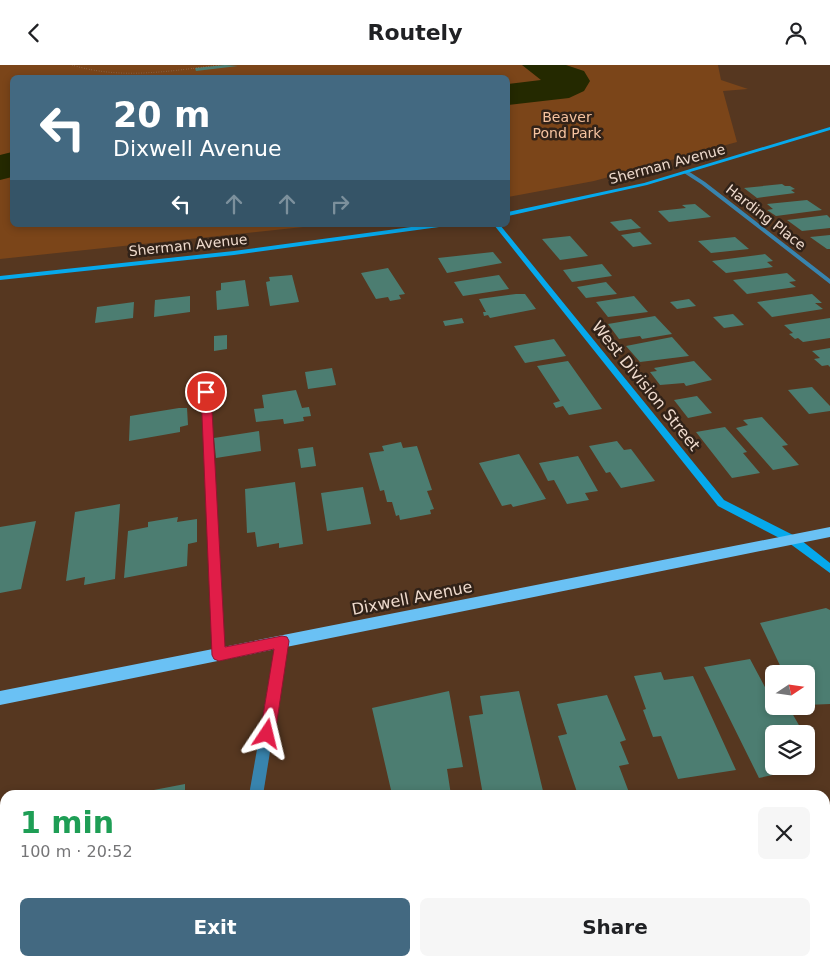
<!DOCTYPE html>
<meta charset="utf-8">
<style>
body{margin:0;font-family:"DejaVu Sans",sans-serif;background:#f6f6f6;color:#202124;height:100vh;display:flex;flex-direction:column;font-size:19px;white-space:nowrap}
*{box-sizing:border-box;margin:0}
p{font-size:16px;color:#757577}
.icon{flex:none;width:28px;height:28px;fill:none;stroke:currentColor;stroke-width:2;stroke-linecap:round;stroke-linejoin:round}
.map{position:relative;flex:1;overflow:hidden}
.panel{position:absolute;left:0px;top:725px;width:830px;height:176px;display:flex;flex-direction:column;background:#fff;border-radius:15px 15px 0 0;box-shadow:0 2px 8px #0003}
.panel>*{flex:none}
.banner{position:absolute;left:10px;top:10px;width:500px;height:152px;border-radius:8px;box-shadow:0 2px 8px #0003;background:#436981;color:#fff;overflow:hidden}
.needle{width:32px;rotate:77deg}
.buttons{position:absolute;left:765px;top:600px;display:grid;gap:10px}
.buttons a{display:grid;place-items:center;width:50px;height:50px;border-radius:8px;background:#fff;box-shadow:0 2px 8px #0003;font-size:25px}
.pin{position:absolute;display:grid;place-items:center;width:42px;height:42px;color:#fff;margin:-21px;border:2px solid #fff;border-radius:50%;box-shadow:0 1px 5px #0007}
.me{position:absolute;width:55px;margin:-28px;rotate:10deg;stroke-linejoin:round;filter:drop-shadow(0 0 4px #0008)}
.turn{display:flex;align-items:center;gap:18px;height:105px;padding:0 20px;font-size:22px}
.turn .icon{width:65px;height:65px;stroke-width:2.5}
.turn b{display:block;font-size:35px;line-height:42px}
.lanes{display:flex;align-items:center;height:48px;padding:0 20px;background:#0003;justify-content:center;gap:25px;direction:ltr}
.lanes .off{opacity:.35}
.round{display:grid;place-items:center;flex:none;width:52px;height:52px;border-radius:8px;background:#f6f6f6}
.summary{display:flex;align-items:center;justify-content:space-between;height:85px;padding:0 20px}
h1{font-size:30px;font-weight:700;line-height:38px;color:#1e9e55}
.cta{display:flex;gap:10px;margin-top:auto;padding:10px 20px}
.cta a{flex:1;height:58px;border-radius:8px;background:#436981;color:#fff;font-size:20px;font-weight:700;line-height:58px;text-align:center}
.cta a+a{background:#f6f6f6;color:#202124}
header{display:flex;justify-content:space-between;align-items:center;height:65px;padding:0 20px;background:#fff;font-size:22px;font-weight:700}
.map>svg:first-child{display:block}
.green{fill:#7b4519}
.water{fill:#242900}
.building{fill:#4c7d71}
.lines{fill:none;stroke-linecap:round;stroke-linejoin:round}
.path{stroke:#9b816f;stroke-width:1;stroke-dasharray:0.5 2;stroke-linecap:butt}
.street{fill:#3884ae;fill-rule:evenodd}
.secondary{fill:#06a9ec;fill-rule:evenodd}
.primary{fill:#6ac1f4;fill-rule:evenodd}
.route{fill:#e11d48;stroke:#92132f}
.labels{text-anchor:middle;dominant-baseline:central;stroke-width:5;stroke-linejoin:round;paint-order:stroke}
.far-park-label{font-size:14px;fill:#f6c3a0;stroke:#312218}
.far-street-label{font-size:14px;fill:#eedacd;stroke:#312218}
.street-label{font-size:16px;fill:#eedacd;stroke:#312218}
</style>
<header><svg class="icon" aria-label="back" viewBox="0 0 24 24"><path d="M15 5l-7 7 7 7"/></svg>Routely<svg class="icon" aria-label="person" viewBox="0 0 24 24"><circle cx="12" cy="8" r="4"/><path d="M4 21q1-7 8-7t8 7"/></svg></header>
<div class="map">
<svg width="830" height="901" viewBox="0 0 830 901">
<rect width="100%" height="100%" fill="#563720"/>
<path class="green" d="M0,0H718L721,15L748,24L723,26L737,77L594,116L508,132V12H12V160H322L0,194Z"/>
<g class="water">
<path d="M522,0H566L584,6L590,16L584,26L569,33L508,40V19L541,15Z"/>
<path d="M12,87V112L0,115V90Z"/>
</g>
<g class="building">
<path d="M225,0L238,1L196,6L195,3Z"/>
<path d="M782,119L785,121H790L795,124L791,125L795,128L757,133L744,123Z"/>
<path d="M807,135L822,145L776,151L767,145L773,144L767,139Z"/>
<path d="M695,139L711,152L669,157L658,146L686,143L682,140Z"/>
<path d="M827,150L830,153V163L802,166L787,155Z"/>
<path d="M631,154L641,163L619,166L610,157Z"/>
<path d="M640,167L652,179L633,182L621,170Z"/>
<path d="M830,170V184H827L810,172Z"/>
<path d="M570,171L588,191L560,195L542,174Z"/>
<path d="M735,172L749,184L711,188L698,176Z"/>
<path d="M493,187L502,198L447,208L438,193Z"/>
<path d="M765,189L773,196L767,197L773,202L726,208L712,196Z"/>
<path d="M602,199L612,211L572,217L563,205Z"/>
<path d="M388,203L405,229L399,230L401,234L390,236L388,232L376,234L361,208Z"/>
<path d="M787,208L796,216L789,217L796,222L747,229L733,215Z"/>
<path d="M292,210L299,237L270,241L266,217L270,216L269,212Z"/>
<path d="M499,210L509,224L463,231L454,217Z"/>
<path d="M245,215L249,241L217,245L216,226L221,225V218Z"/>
<path d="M606,217L617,229L586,233L577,222Z"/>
<path d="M516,229H525L536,244L490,253L488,250L484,251L483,247H486L479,234Z"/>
<path d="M812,229L822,238H815L823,244L772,252L757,237Z"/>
<path d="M190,231V247L154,252L155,235Z"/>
<path d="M634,231L648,247L608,252L596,237Z"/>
<path d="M689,234L696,241L677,244L670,237Z"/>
<path d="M134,237L133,253L95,258L97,242Z"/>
<path d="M733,249L744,260L724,263L713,252Z"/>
<path d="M655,251L672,269L642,274L640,271L619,274L608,259Z"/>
<path d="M462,253L464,258L445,261L443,256Z"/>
<path d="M830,253V273L803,277L798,273L795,274L789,269L793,268L784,260Z"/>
<path d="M227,270V284L214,286V271Z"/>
<path d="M672,272L689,291L640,297L626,281Z"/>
<path d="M554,274L566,291L525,298L514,281Z"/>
<path d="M830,283V302L828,300L822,301L814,294L820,293L812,286Z"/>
<path d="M568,296L602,344L569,350L563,341L556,343L553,338L560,336L537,301Z"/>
<path d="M694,296L712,315L686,321L684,318L660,320L650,307L657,306L654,303Z"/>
<path d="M332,303L336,320L308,324L305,307Z"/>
<path d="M812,322L830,341V346L809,349L788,325Z"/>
<path d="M296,325L302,343L309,342L311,351L303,352L304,356L284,359L283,354L256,357L254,344L264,343L262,330Z"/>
<path d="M697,331L712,348L688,353L674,335Z"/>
<path d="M179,343H187L188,360L180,362V367L129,376L130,351Z"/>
<path d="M762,352L788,380L782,381L799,400L773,405L736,363L748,360L743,355Z"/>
<path d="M725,362L747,387L743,388L760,408L732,413L696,367Z"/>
<path d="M259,366L261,386L216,393L214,373Z"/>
<path d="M617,376L624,385L631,384L655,416L621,423L610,407L606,408L589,381Z"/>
<path d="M401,377L403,383L417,381L432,425L427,426L434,444L430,445L431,449L400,455L399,450L396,451L392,437H387L384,425L380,426L369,388L384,386L382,381Z"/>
<path d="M313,382L316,401L301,403L298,384Z"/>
<path d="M519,389L546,434L513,442L511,439L502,441L479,398Z"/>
<path d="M578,391L598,426L585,428L589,435L567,439L554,415L548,416L539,398Z"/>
<path d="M295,417L303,479L279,483V478L257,482L255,467L247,468L245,424Z"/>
<path d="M363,422L371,459L327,466L321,428Z"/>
<path d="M120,439L115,514L84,520L85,512L66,516L75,447Z"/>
<path d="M178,452L177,457L197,454V477L188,479L187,501L124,513L128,466L148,462V457Z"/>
<path d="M36,456L21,524L0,528V462Z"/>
<path d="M826,543L830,545V639L806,640V609H784L760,558Z"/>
<path d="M750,594L766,624L774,622V641H788L804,669H774V683L769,684L774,692V701H778L782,708L759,713L704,602Z"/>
<path d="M661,607L664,615L693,611L736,705L678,714L661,671L653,672L643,645L646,644L634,611Z"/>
<path d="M449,626L463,702L447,704L451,730H370L391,725L372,643Z"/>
<path d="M519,626L544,730H483L469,651L483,649L480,631Z"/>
<path d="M607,630L626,675L620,677L629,699L619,701L630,730H578L558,671L567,669L557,639Z"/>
<path d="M185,719V730H133V729Z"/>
<path d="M5,847V865L0,866V863Z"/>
<path d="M306,896H436V901H305Z"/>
</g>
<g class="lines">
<path class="path" d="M72,0C121,15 170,6 220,0"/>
<g class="street">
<path d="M684,106H688L705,117L830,214V219L701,119L684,108Z"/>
<path d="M206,324L210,327L225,590L223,594L219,595L215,594L213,590L202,327Z"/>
<path d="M282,571L286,572L288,576L263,730H249L276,576L278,572Z"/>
<rect x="219" y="896" width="16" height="5"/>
</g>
<g class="secondary">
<path d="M830,62V65L647,120L508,151V147L644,118Z"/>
<path d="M426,160H442L439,162L234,190L0,215V211L234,186Z"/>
<path d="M494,160H500L724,435L797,472L830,498V508L789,478L718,441Z"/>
</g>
<path class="primary" d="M830,462V472L0,640V626Z"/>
</g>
<path class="route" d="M206,324L211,327L225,582L282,571L287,572L289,576L275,669L272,675L267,677L262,675L260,669L274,584L219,596L214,594L212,590L201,327Z"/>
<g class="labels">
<g class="far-park-label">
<text x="567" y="52">Beaver<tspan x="567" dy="16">Pond Park</tspan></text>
</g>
<g class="far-street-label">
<text transform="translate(667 99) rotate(-15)">Sherman Avenue</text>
<text transform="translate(766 152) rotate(38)">Harding Place</text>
<text transform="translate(188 180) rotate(-6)">Sherman Avenue</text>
</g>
<g class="street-label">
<text transform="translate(646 321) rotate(51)">West Division Street</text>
<text transform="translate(412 533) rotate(-11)">Dixwell Avenue</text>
</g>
</g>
</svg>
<div class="buttons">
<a><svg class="needle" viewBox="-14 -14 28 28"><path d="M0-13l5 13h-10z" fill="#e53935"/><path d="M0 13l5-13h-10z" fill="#757577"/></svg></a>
<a><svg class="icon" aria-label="layers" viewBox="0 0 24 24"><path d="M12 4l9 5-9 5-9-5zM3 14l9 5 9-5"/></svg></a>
</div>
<div class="pin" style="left:206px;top:327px;background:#d93025"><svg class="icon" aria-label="arrive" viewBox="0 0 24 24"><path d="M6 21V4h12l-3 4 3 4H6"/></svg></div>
<svg class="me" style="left:267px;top:669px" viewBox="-20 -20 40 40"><path d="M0-17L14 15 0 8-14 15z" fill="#e11d48" stroke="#fff" stroke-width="4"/></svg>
<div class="banner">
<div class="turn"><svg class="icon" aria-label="left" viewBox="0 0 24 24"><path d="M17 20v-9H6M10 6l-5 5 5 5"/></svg><div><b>20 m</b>Dixwell Avenue</div></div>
<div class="lanes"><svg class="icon" aria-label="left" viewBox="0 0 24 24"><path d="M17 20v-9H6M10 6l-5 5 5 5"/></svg><svg class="icon off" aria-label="ahead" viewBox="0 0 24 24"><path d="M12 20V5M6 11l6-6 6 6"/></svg><svg class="icon off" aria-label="ahead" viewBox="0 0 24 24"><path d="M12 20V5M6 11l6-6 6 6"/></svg><svg class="icon off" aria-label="right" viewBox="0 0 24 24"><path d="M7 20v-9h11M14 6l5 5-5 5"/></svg></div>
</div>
<section class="panel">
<div class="summary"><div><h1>1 min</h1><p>100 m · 20:52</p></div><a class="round"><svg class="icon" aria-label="close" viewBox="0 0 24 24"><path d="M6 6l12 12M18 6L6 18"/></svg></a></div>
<div class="cta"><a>Exit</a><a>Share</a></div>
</section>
</div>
